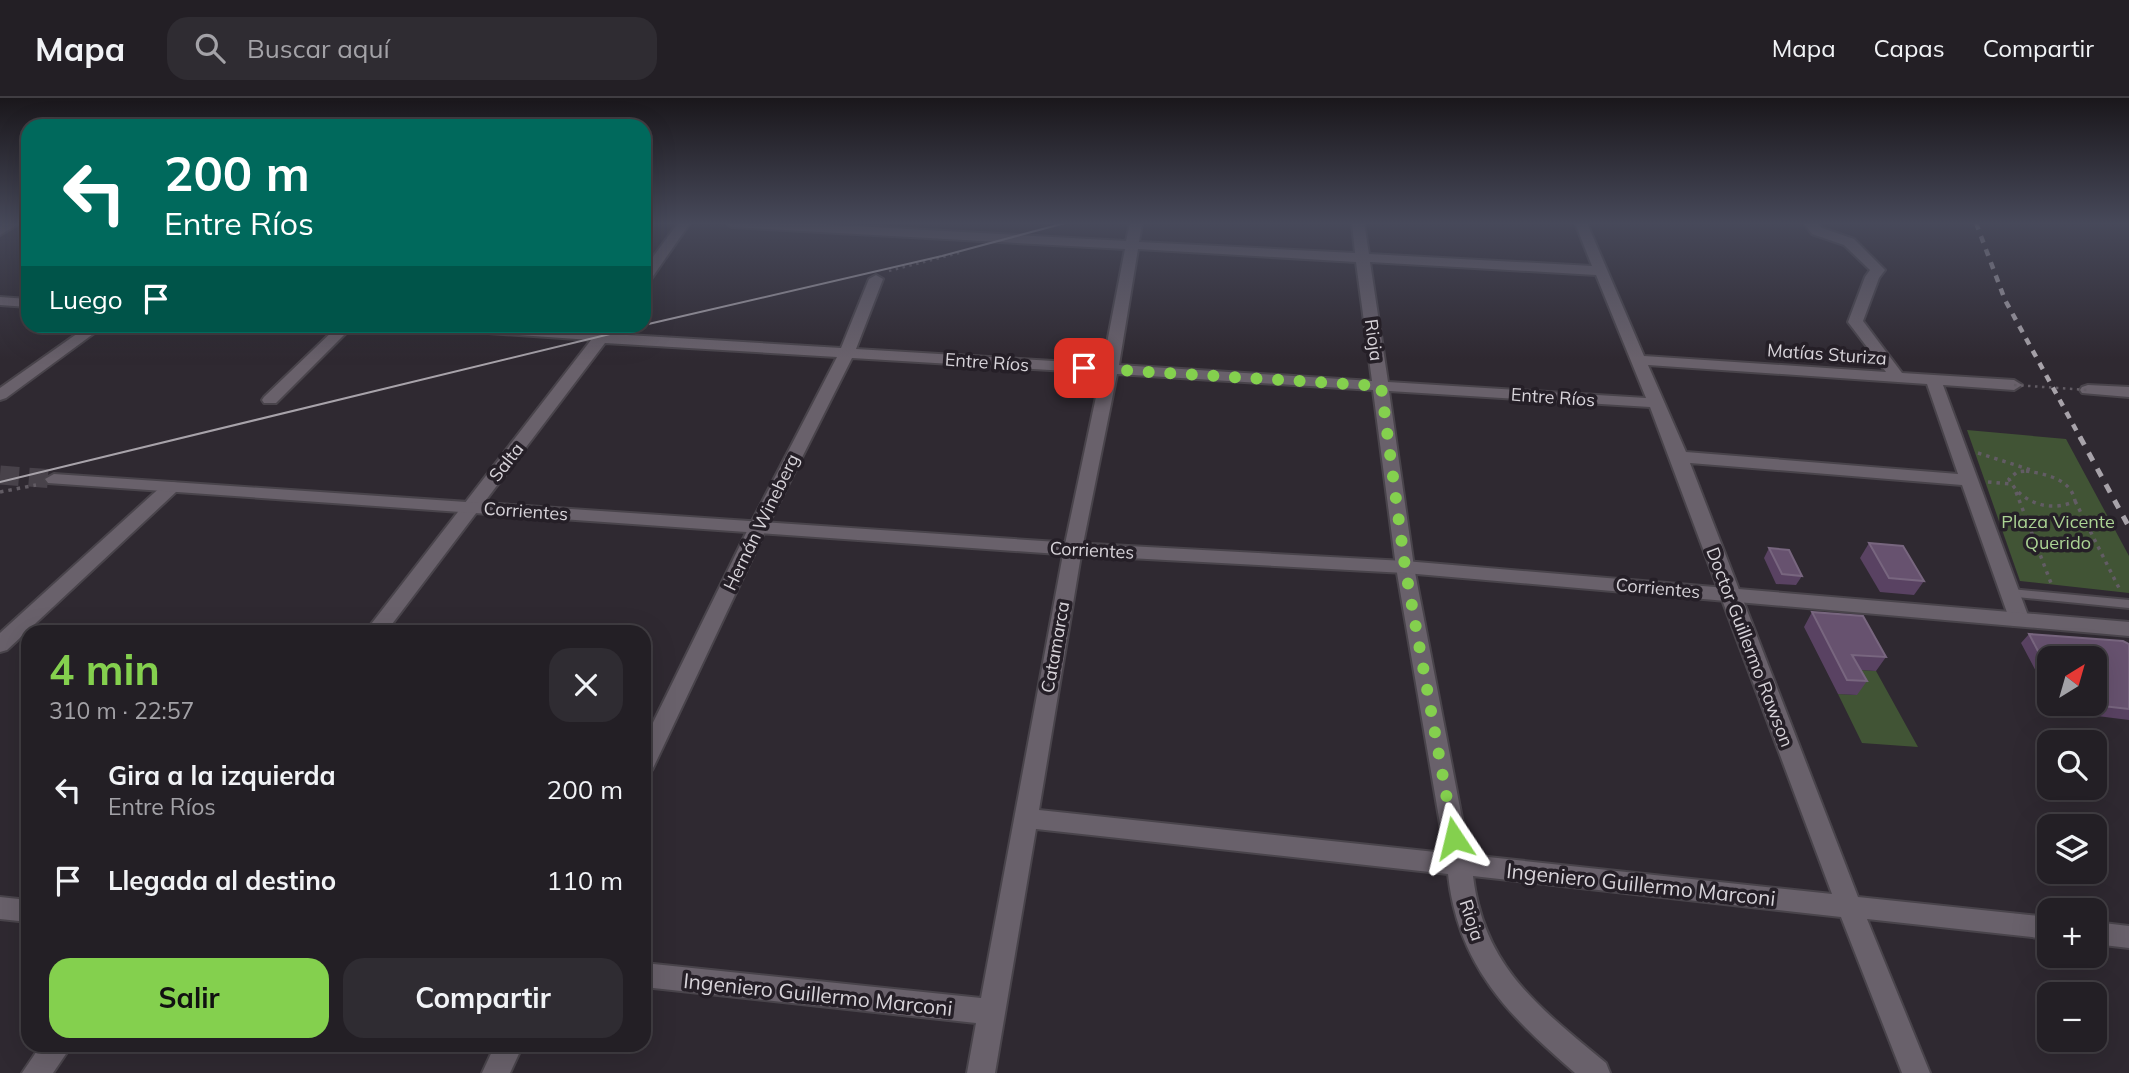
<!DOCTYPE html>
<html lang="es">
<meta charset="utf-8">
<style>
body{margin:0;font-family:Mulish,sans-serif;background:#2f2c32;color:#f1f3f6;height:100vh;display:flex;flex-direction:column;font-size:26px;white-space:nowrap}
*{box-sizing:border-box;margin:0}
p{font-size:23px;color:#a3a2a7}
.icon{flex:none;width:38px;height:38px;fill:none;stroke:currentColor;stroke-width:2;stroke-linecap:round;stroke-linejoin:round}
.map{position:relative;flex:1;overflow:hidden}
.side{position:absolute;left:21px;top:527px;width:630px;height:427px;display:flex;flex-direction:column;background:#231f25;border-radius:21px;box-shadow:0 7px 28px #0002,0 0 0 2px #403d42}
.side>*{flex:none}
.guide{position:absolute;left:21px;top:21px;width:630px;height:214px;border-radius:21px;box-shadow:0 7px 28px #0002,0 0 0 2px #403d42;background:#00695c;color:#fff;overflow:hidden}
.needle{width:46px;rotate:37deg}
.fabs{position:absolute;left:2037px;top:548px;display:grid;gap:14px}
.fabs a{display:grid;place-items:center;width:70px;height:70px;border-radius:14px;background:#231f25;box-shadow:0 7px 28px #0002,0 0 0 2px #403d42;font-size:35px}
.pin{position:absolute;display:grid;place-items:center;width:60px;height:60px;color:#fff;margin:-30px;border-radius:14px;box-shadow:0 4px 10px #0006}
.me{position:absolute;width:77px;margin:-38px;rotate:350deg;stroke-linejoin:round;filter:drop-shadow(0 0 5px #0008)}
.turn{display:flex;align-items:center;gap:24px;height:147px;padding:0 28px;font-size:32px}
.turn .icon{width:91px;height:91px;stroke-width:2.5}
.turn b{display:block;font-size:49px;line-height:60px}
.then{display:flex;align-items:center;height:66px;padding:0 28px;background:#0003;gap:14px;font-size:26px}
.round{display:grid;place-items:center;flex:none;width:74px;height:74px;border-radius:21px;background:#2f2c32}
.headline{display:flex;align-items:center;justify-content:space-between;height:119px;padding:0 28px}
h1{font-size:42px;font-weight:700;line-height:52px;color:#84d04e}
.action{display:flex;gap:14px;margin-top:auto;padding:14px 28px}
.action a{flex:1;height:80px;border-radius:21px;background:#84d04e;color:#111;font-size:28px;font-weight:700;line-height:80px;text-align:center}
.action a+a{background:#2f2c32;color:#f1f3f6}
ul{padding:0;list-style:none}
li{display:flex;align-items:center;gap:21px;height:91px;padding:0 28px}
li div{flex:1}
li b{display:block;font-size:26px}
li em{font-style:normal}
header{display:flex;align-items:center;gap:42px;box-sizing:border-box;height:98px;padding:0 35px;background:#231f25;border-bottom:2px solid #403d42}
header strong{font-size:33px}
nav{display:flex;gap:38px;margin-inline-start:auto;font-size:24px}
.search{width:490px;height:63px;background:#2f2c32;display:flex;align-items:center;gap:18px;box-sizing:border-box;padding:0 24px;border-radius:21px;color:#a3a2a7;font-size:26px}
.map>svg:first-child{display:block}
.green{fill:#415435}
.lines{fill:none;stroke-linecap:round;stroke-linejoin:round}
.tertiary-tunnel{stroke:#48424a;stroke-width:19;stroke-dasharray:19 10;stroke-linecap:butt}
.service-casing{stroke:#49444b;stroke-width:4}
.minor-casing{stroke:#49444b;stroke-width:4}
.tertiary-casing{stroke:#49444b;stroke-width:4}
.path-far1{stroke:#625c64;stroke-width:2.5;stroke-dasharray:2.5 4.5;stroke-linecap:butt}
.path{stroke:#625c64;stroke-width:3.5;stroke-dasharray:3.5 5;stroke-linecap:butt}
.service{fill:#69616b;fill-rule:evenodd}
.minor{fill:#69616b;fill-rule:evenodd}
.tertiary{fill:#69616b;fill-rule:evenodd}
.tram{stroke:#a8a3aa;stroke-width:2}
.rail-far1{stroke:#a8a3aa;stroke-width:4.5;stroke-dasharray:7 7;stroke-linecap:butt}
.rail{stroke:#a8a3aa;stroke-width:5;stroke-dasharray:9 9;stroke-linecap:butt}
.path-bridge{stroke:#625c64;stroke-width:2.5;stroke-dasharray:2.5 4.5;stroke-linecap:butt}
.wall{fill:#594262}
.building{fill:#67526f;stroke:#78667f;stroke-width:2}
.route{stroke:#84d04e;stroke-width:12;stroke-dasharray:0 21.6}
.labels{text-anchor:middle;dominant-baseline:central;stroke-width:7;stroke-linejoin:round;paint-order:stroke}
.street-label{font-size:18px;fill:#d7d3d9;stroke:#251f27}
.park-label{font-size:18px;fill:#abd394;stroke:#251f27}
.near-street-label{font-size:21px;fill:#d7d3d9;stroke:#251f27}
</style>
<header>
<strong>Mapa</strong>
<div class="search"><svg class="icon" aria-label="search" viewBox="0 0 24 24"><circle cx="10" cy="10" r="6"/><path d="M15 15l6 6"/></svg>Buscar aquí</div>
<nav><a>Mapa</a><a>Capas</a><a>Compartir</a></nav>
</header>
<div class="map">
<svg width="2129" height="975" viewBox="0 0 2129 975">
<rect width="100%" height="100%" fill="#2f2931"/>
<g class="green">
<path d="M1967,332L2066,341L2129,458V495L2020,483Z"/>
<path d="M1843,571L1876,573L1918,649L1862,645L1838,596L1857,597Z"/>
</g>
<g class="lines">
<path class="tertiary-tunnel" d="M0,377L54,381"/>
<defs>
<path id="service" d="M2011,491L2129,502V510L2007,498L2005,495L2007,492Z"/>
<g id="minor">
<path d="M5,125H20L0,137V128Z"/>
<path d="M678,125H690L649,184L644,185V171Z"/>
<path d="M726,125H799L1126,143L1130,125H1142L1139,144L1355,155L1352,125H1364L1369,156L1592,168L1575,125H1587L1644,258L1886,274L1848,224L1865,179L1870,172L1844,147L1812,136L1804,125H1817L1822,130L1854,141L1885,172L1879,180L1863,223L1902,275L2014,282L2022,287L2014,292L1943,287L2030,523L2027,528H2013L2010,523L1962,387L1690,365L1858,799L2049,819V841L1867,821L1930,975H1902L1841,819L1473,778C1484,870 1540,910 1606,965L1610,975H1575C1508,917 1458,868 1448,776L1036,731L995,975H967L976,925L644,889V865L981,900L1064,451L1101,275L852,260L767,429L655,666L652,672L644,675V643L749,429L837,259L605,245L386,534H365L591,242L445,232L438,228H514L597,235L603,228H617L611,236L841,250L869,181L876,177L883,181L856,251L1103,266L1125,151L732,129ZM1138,151L1356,164L1372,283L1119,267ZM1370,164L1596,177L1646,300L1388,284ZM1648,267L1927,286L1958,376L1686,354ZM1117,276L1373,292L1396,469L1445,755L1039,712L1082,451ZM1389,293L1650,309L1832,796L1469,757L1414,469Z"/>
<path d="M0,199L28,201V209L0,207Z"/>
<path d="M88,228H104L6,300L0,302V290Z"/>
<path d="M338,228H353L276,305H264L262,302L264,299Z"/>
<path d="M2088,287L2129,289V299L2082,295L2080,292L2082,289Z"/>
<path d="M171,384L177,385L180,389L177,393L7,552L0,554V535L165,385Z"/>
<path d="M0,799L28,802V824L0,821Z"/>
<path d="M2095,824L2129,828V850L2095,846Z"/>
<path d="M41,947H72L53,975H22Z"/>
<path d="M495,947H523L510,975H482Z"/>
</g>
<path id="tertiary" d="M54,376L1073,445L1405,463L2129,524V538L1405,475L1073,457L48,385L45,381Z"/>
</defs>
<use href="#service" class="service-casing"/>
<use href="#minor" class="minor-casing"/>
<use href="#tertiary" class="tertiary-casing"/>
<path class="path-far1" d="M889,173L963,154"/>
<g class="path">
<path d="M1978,355L2031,372"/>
<path d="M2026,373C2046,376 2071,381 2075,403C2051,415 2021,405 2009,381L2017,374Z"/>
<path d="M1988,384L2010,386"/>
<path d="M0,394L36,387"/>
<path d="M2016,394L2051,485"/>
<path d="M2075,403L2120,492"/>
</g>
<use href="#service" class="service"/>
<use href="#minor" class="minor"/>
<use href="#tertiary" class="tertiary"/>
<g class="tram">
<path d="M644,227L942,158L1065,125"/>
<path d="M0,384L643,228"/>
</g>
<path class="rail-far1" d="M1976,125L2005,202L2081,341"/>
<path class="rail" d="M2080,339L2129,429"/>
<path class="path-bridge" d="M2014,287L2088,292"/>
</g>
<g class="wall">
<path d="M1869,445L1924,483L1914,497L1880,494L1860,460Z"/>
<path d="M1769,450L1802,478L1796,487L1776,486L1764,460Z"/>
<path d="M1812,514L1886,559L1876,573L1861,572L1867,583L1857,597L1838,596L1804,529Z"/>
<path d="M2029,536L2129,546V622L2057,613L2053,606H2095L2049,560V598L2021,545Z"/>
</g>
<g class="building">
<path d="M1869,445L1903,448L1924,483L1889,480Z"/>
<path d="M1769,450L1789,452L1802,478L1782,476Z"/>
<path d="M1812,514L1863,518L1886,559L1852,557L1867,583L1847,582Z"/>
<path d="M2029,536L2123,543L2129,546V611L2085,606H2095V560H2049V574Z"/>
</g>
<linearGradient id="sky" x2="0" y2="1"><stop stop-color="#1a171b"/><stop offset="0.48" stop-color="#47495a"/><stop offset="1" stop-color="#47495a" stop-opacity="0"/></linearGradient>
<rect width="2129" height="261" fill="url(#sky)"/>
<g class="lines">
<path class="route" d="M1084,270L1381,288L1405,469L1454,740"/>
</g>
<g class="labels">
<g class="street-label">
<text transform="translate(1374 242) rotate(82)">Rioja</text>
<text transform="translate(1827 256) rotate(4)">Matías Sturiza</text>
<text transform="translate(987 264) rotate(4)">Entre Ríos</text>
<text transform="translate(1553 299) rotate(4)">Entre Ríos</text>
<text transform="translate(506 364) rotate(-52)">Salta</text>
<text transform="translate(526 413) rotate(4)">Corrientes</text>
<text transform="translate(761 424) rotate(-64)">Hernán Wineberg</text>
<text transform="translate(1092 452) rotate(3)">Corrientes</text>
<text transform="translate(1658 490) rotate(5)">Corrientes</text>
<text transform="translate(1055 549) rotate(-80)">Catamarca</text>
<text transform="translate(1750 549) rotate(69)">Doctor Guillermo Rawson</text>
<text transform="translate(1472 822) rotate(72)">Rioja</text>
</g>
<g class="park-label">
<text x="2058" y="423">Plaza Vicente<tspan x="2058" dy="21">Querido</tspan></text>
</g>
<g class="near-street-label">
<text transform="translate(1641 786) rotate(6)">Ingeniero Guillermo Marconi</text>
<text transform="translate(818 896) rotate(6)">Ingeniero Guillermo Marconi</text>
</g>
</g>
</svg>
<div class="fabs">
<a><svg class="needle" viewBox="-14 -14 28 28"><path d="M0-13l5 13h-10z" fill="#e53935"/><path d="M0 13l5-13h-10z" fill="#a3a2a7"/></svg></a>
<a><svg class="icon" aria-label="search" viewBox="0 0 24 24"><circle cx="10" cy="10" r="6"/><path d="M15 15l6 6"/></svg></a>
<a><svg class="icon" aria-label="layers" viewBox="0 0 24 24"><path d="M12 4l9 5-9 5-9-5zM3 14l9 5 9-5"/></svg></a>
<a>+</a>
<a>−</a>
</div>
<div class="pin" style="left:1084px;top:270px;background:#d93025"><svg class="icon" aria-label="arrive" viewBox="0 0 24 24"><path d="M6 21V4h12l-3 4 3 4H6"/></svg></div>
<svg class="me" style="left:1454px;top:740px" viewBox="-20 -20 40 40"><path d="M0-17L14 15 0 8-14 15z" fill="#84d04e" stroke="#fff" stroke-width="4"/></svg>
<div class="guide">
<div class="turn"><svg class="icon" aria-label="left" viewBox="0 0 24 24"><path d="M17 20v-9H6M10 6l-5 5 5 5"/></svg><div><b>200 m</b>Entre Ríos</div></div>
<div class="then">Luego<svg class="icon" aria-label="arrive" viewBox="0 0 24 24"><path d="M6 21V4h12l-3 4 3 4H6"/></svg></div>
</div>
<section class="side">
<div class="headline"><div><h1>4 min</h1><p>310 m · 22:57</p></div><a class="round"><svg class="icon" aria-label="close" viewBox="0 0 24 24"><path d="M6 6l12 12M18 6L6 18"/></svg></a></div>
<ul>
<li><svg class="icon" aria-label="left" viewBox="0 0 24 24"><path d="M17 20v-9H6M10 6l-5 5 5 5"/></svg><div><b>Gira a la izquierda</b><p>Entre Ríos</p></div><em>200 m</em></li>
<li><svg class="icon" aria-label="arrive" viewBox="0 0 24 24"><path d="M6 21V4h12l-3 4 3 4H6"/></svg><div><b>Llegada al destino</b></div><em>110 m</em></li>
</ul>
<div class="action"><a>Salir</a><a>Compartir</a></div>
</section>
</div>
